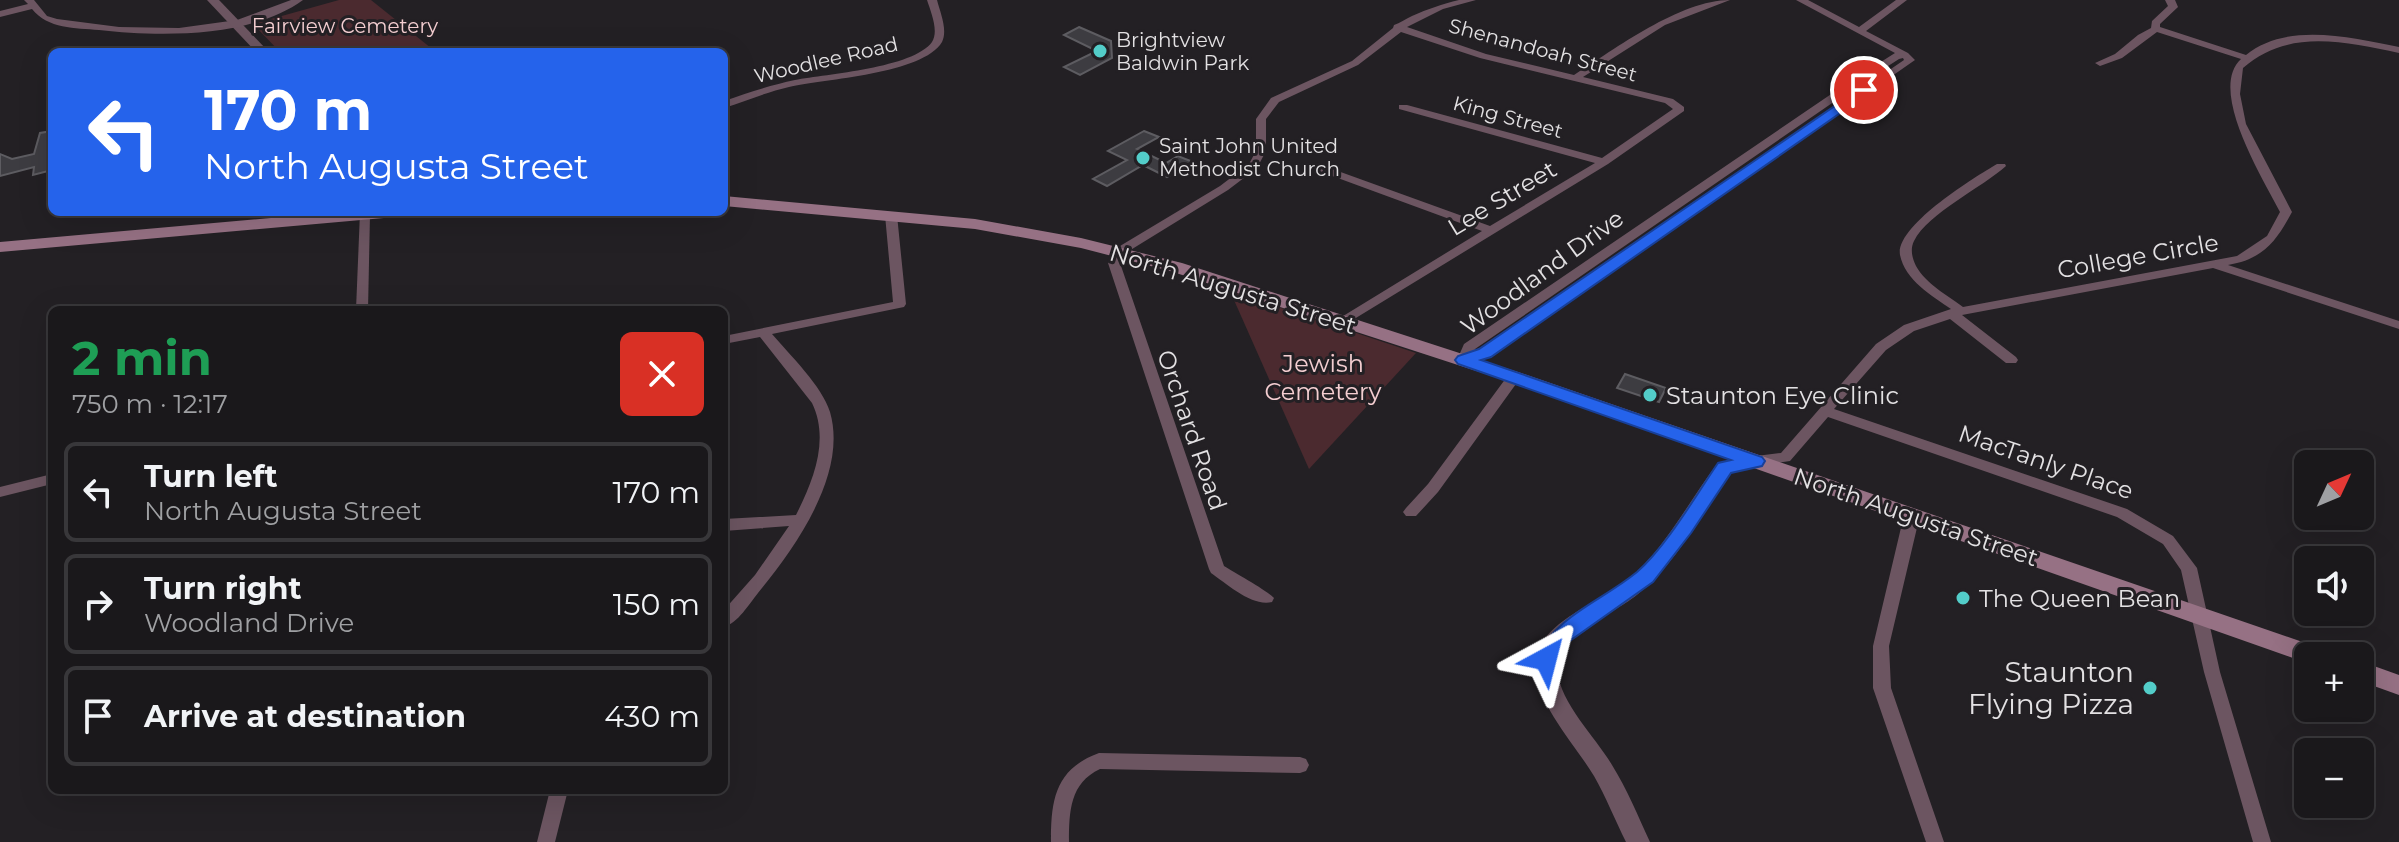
<!DOCTYPE html>
<meta charset="utf-8">
<style>
body{margin:0;font-family:Montserrat,sans-serif;background:#272528;color:#f1f3f6;height:100vh;display:flex;flex-direction:column;font-size:30px;white-space:nowrap}
*{box-sizing:border-box;margin:0}
p{font-size:26px;color:#9fa0a3}
.icon{flex:none;width:44px;height:44px;fill:none;stroke:currentColor;stroke-width:2;stroke-linecap:round;stroke-linejoin:round}
.map{position:relative;flex:1;overflow:hidden}
.sheet{position:absolute;left:48px;top:306px;width:680px;height:488px;display:flex;flex-direction:column;background:#1a181b;border-radius:12px;box-shadow:0 8px 32px #0002,0 0 0 2px #38373a}
.sheet>*{flex:none}
.top-card{position:absolute;left:48px;top:48px;width:680px;height:168px;border-radius:12px;box-shadow:0 8px 32px #0002,0 0 0 2px #38373a;background:#2563eb;color:#fff;overflow:hidden}
.needle{width:52px;rotate:46deg}
.tools{position:absolute;left:2294px;top:450px;display:grid;gap:16px}
.tools a{display:grid;place-items:center;width:80px;height:80px;border-radius:12px;background:#1a181b;box-shadow:0 8px 32px #0002,0 0 0 2px #38373a;font-size:40px}
.pin{position:absolute;display:grid;place-items:center;width:68px;height:68px;color:#fff;margin:-34px;border:4px solid #fff;border-radius:50%;box-shadow:0 2px 8px #0007}
.me{position:absolute;width:88px;margin:-44px;rotate:38deg;stroke-linejoin:round;filter:drop-shadow(0 0 6px #0008)}
.turn{display:flex;align-items:center;gap:28px;height:168px;padding:0 24px;font-size:36px}
.turn .icon{width:104px;height:104px;stroke-width:2.5}
.turn b{display:block;font-size:56px;line-height:68px}
.round{display:grid;place-items:center;flex:none;width:84px;height:84px;border-radius:12px;background:#272528}
.head{display:flex;align-items:center;justify-content:space-between;height:136px;padding:0 24px}
h1{font-size:48px;font-weight:700;line-height:60px;color:#1e9e55}
ul{padding:0;list-style:none}
li{display:flex;align-items:center;gap:24px;height:100px;margin:0 16px 12px;padding:0 8px;border:4px solid #38373a;border-radius:12px}
li div{flex:1}
li b{display:block;font-size:30px}
li em{font-style:normal}
.map>svg:first-child{display:block}
.green{fill:#4b2a2f}
.building{fill:#3d3c41;stroke:#5d5c61;stroke-width:2}
.lines{fill:none;stroke-linecap:round;stroke-linejoin:round}
.minor{fill:#6c5561;fill-rule:evenodd}
.tertiary{fill:#6c5561;fill-rule:evenodd}
.secondary{fill:#967184;fill-rule:evenodd}
.route{fill:#2563eb;stroke:#184099;stroke-width:2}
.poi-dot{fill:#53cdc9;stroke:#232024;stroke-width:3}
.labels{text-anchor:middle;dominant-baseline:central;stroke-width:6;stroke-linejoin:round;paint-order:stroke}
.far-park-label{font-size:20px;fill:#f4ced1;stroke:#232024}
.far-poi-label{font-size:20px;fill:#e3e1e3;stroke:#232024;text-anchor:start}
.far-street-label{font-size:20px;fill:#e3e1e3;stroke:#232024}
.street-label{font-size:24px;fill:#e3e1e3;stroke:#232024}
.park-label{font-size:24px;fill:#f4ced1;stroke:#232024}
.poi-label{font-size:24px;fill:#e3e1e3;stroke:#232024;text-anchor:start}
.near-poi-label{font-size:28px;fill:#e3e1e3;stroke:#232024;text-anchor:end}
</style>
<div class="map">
<svg width="2399" height="842" viewBox="0 0 2399 842">
<rect width="100%" height="100%" fill="#232024"/>
<g class="green">
<path d="M339,0H371L436,52H280L253,24Z"/>
<path d="M1230,291L1416,353L1309,469Z"/>
</g>
<g class="building">
<path d="M1079,27L1111,41L1112,58L1080,75L1064,67L1097,51L1064,35Z"/>
<path d="M52,131V170L33,175L34,167L0,176V154L12,159L34,154L40,133Z"/>
<path d="M1144,131L1159,137L1137,149L1166,163L1178,156L1193,162L1167,177L1143,165L1107,186L1093,179L1127,160L1108,151Z"/>
<path d="M1625,374L1666,388L1659,402L1617,388Z"/>
</g>
<g class="lines">
<g class="minor">
<path d="M24,0H34L47,16L57,19L119,27L179,28L237,20L291,0H303C251,38 161,37 99,30C75,28 48,29 32,9L0,17V11L28,4Z"/>
<path d="M927,0H937C940,12 948,30 942,42C923,74 824,79 789,87C767,92 746,101 724,108V101C747,93 771,85 795,80C827,74 913,68 932,42C939,31 931,12 927,0Z"/>
<path d="M1459,0H1476L1443,9L1407,27L1486,54L1574,75C1615,49 1680,0 1730,0L1665,25L1583,77L1673,99L1684,107V111L1608,164L1346,324H1336L1335,321L1482,231L1316,170V166H1324L1490,226L1595,163L1399,109V105H1407L1602,158L1673,109L1665,103L1480,58L1401,32L1358,65L1279,102L1266,119V151L1257,168L1228,190L1124,254L1120,263L1224,566C1235,573 1268,591 1274,598L1272,602C1252,607 1227,584 1211,573L1209,569L1108,263L1115,249L1220,186L1249,164L1256,151V119L1271,98L1352,61L1393,28L1394,25C1400,23 1405,19 1412,16C1428,9 1442,4 1459,0Z"/>
<path d="M1796,0H1808L1859,27L1896,0H1907L1866,31L1908,53L1915,60L1490,356L1464,364L1459,363L1457,360L1464,344L1846,84L1895,53ZM1903,58L1904,60L1480,350L1474,352L1475,349L1854,88L1899,59Z"/>
<path d="M2165,0H2175L2178,7L2160,24V27L2246,55C2287,21 2353,38 2399,47V53C2345,42 2288,28 2243,68L2240,94L2246,124L2292,212C2276,242 2263,259 2228,265L2399,321V329L2213,268L1962,315L2016,357L2018,360L2016,363H2006L1950,319L1914,331L1886,350L1834,409L2127,509L2173,536L2197,568L2220,672L2271,842H2253L2204,672L2181,570L2163,544L2117,517L1828,417L1790,461L1756,466L1749,461L1756,456L1781,453L1876,344L1904,325L1951,309C1932,296 1905,280 1900,255C1895,226 1975,177 1997,164H2005L2006,166C1983,187 1928,213 1914,241C1910,249 1912,258 1916,266C1926,284 1947,295 1963,307L2237,256L2267,236L2280,212C2264,180 2207,90 2241,59L2157,32L2122,58L2100,66L2095,63L2115,54L2138,35L2151,28L2152,21L2168,6Z"/>
<path d="M360,212L370,214L368,310H356Z"/>
<path d="M891,212L897,215L906,304L904,307L772,334C790,355 822,386 830,412C848,474 795,548 758,593C749,604 738,623 724,627V610L755,575L789,526L724,531V519L796,515C813,481 830,440 812,403L760,337L724,344V336L893,302L885,215Z"/>
<path d="M1514,373L1521,377L1438,492L1416,516H1406L1403,512L1406,508L1428,484L1509,374Z"/>
<path d="M52,474V484L0,497V487Z"/>
<path d="M1912,510L1917,511L1920,515L1889,646L1891,688L1944,842H1926L1873,688V646L1904,515L1907,511Z"/>
<path d="M1099,753L1300,757L1306,759L1309,765L1306,771L1300,773L1100,769C1070,783 1069,811 1069,842H1051C1051,800 1055,769 1099,753Z"/>
<path d="M550,790H568L555,842H537Z"/>
</g>
<g class="tertiary">
<path d="M207,0H219L269,52H256Z"/>
<path d="M1756,455L1763,456L1765,461L1763,466L1731,473C1701,513 1678,562 1638,594C1616,613 1554,636 1557,670C1561,705 1595,736 1612,765C1627,789 1638,816 1650,842H1626C1615,820 1606,797 1594,776C1576,746 1537,704 1535,669C1533,624 1596,605 1624,583C1664,552 1687,503 1718,463Z"/>
</g>
<g class="secondary">
<path d="M724,196L975,219L1081,238L1182,263L1521,373L2323,649L2327,656H2308L2307,663L1507,381L1170,271L1081,248L975,229L724,206Z"/>
<path d="M339,212H403L395,217L0,252V242Z"/>
<path d="M2360,661L2399,675V695L2360,681Z"/>
</g>
</g>
<path class="route" d="M1864,86L1871,90L1869,93L1491,357L1481,360L1762,457L1765,461L1762,466L1731,473L1691,533L1653,582L1567,643L1554,666L1546,668L1538,666L1535,659C1559,613 1599,603 1637,572C1666,547 1696,495 1718,463L1731,460L1458,364L1455,360L1458,356L1479,349Z"/>
<g class="poi-dot">
<circle cx="1100" cy="51" r="8"/>
<circle cx="1143" cy="158" r="8"/>
<circle cx="1650" cy="395" r="8"/>
<circle cx="1963" cy="598" r="8"/>
<circle cx="2150" cy="688" r="8"/>
</g>
<g class="labels">
<g class="far-park-label">
<text x="345" y="26">Fairview Cemetery</text>
</g>
<g class="far-poi-label">
<text x="1116" y="40">Brightview<tspan x="1116" dy="23">Baldwin Park</tspan></text>
<text x="1159" y="146">Saint John United<tspan x="1159" dy="23">Methodist Church</tspan></text>
</g>
<g class="far-street-label">
<text transform="translate(1543 50) rotate(15)">Shenandoah Street</text>
<text transform="translate(826 60) rotate(-13)">Woodlee Road</text>
<text transform="translate(1508 117) rotate(15)">King Street</text>
</g>
<g class="street-label">
<text transform="translate(1502 198) rotate(-31)">Lee Street</text>
<text transform="translate(2138 256) rotate(-10)">College Circle</text>
<text transform="translate(1542 272) rotate(-36)">Woodland Drive</text>
<text transform="translate(1233 289) rotate(17)">North Augusta Street</text>
<text transform="translate(1192 430) rotate(71)">Orchard Road</text>
<text transform="translate(2046 462) rotate(19)">MacTanly Place</text>
<text transform="translate(1916 517) rotate(19)">North Augusta Street</text>
</g>
<g class="park-label">
<text x="1323" y="363">Jewish<tspan x="1323" dy="28">Cemetery</tspan></text>
</g>
<g class="poi-label">
<text x="1666" y="395">Staunton Eye Clinic</text>
<text x="1979" y="598">The Queen Bean</text>
</g>
<g class="near-poi-label">
<text x="2134" y="672">Staunton<tspan x="2134" dy="32">Flying Pizza</tspan></text>
</g>
</g>
</svg>
<div class="tools">
<a><svg class="needle" viewBox="-14 -14 28 28"><path d="M0-13l5 13h-10z" fill="#e53935"/><path d="M0 13l5-13h-10z" fill="#9fa0a3"/></svg></a>
<a><svg class="icon" aria-label="sound" viewBox="0 0 24 24"><path d="M4 9h4l5-4v14l-5-4H4zM17 9q2 3 0 6"/></svg></a>
<a>+</a>
<a>−</a>
</div>
<div class="pin" style="left:1864px;top:90px;background:#d93025"><svg class="icon" aria-label="arrive" viewBox="0 0 24 24"><path d="M6 21V4h12l-3 4 3 4H6"/></svg></div>
<svg class="me" style="left:1546px;top:659px" viewBox="-20 -20 40 40"><path d="M0-17L14 15 0 8-14 15z" fill="#2563eb" stroke="#fff" stroke-width="4"/></svg>
<div class="top-card">
<div class="turn"><svg class="icon" aria-label="left" viewBox="0 0 24 24"><path d="M17 20v-9H6M10 6l-5 5 5 5"/></svg><div><b>170 m</b>North Augusta Street</div></div>
</div>
<section class="sheet">
<div class="head"><div><h1>2 min</h1><p>750 m · 12:17</p></div><a class="round" style="background:#d93025;color:#fff"><svg class="icon" aria-label="close" viewBox="0 0 24 24"><path d="M6 6l12 12M18 6L6 18"/></svg></a></div>
<ul>
<li><svg class="icon" aria-label="left" viewBox="0 0 24 24"><path d="M17 20v-9H6M10 6l-5 5 5 5"/></svg><div><b>Turn left</b><p>North Augusta Street</p></div><em>170 m</em></li>
<li><svg class="icon" aria-label="right" viewBox="0 0 24 24"><path d="M7 20v-9h11M14 6l5 5-5 5"/></svg><div><b>Turn right</b><p>Woodland Drive</p></div><em>150 m</em></li>
<li><svg class="icon" aria-label="arrive" viewBox="0 0 24 24"><path d="M6 21V4h12l-3 4 3 4H6"/></svg><div><b>Arrive at destination</b></div><em>430 m</em></li>
</ul>
</section>
</div>
